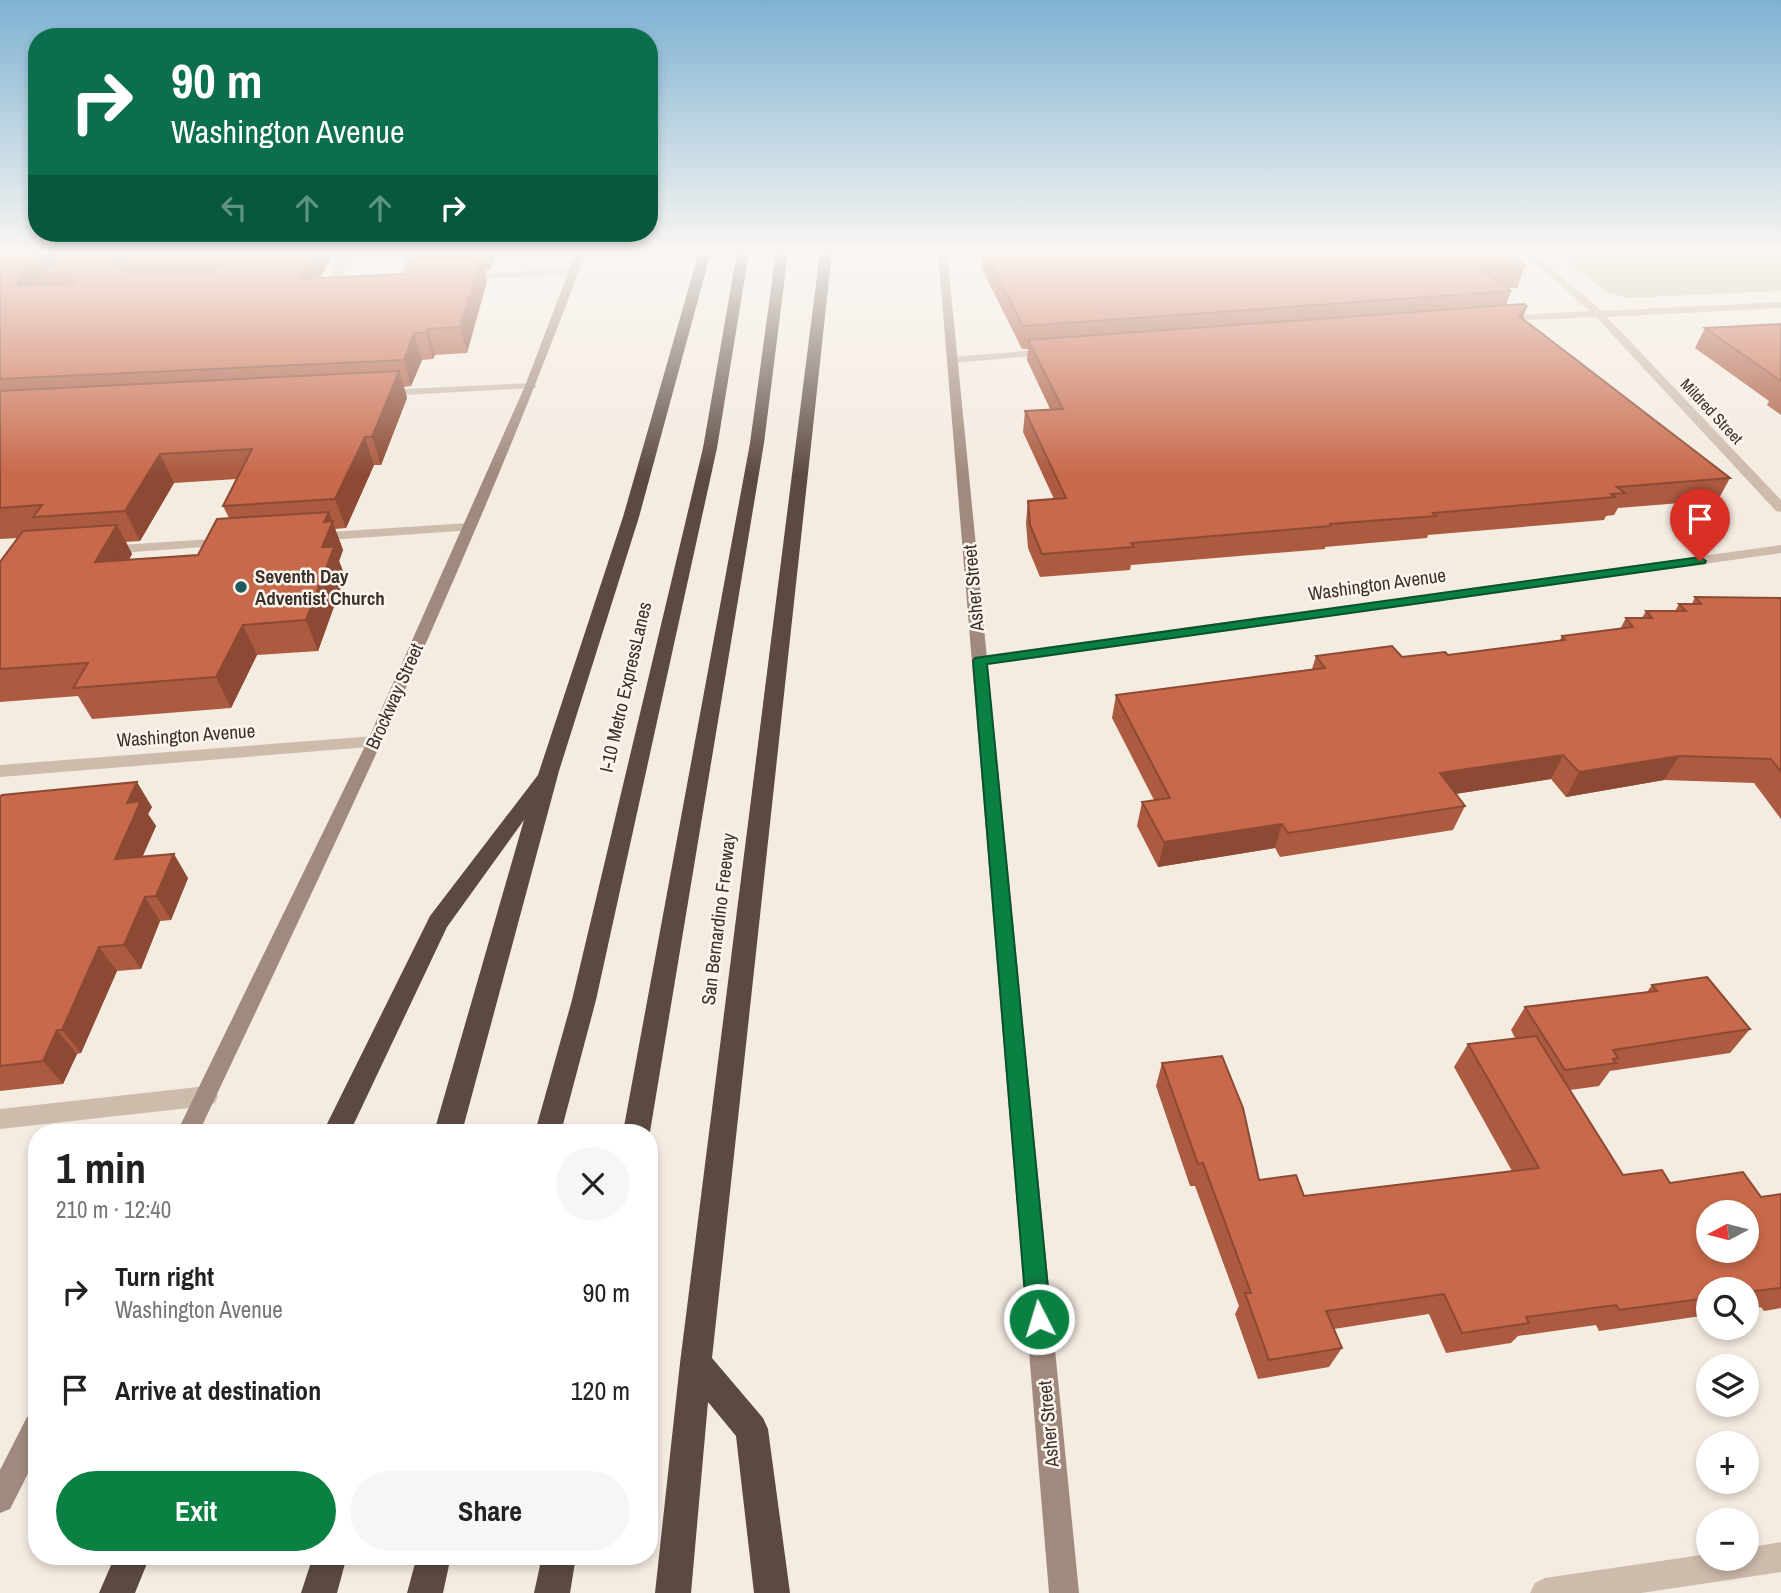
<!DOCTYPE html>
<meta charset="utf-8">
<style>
body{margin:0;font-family:"Archivo Narrow",sans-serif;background:#f6f6f6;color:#222;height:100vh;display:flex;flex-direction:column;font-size:26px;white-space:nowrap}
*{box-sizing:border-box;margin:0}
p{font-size:23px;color:#767676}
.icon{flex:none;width:38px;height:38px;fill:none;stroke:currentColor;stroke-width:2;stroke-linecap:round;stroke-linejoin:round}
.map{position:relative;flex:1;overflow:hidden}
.panel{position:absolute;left:28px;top:1124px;width:630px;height:441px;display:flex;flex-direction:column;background:#fff;border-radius:28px;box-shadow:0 4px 10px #0003}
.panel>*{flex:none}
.banner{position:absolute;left:28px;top:28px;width:630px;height:214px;border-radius:28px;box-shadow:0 4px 10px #0003;background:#0b6e4f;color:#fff;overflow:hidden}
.needle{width:46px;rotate:263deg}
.buttons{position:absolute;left:1696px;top:1200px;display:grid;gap:14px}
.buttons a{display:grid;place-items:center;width:63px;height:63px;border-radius:50%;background:#fff;box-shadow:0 4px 10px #0003;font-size:35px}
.pin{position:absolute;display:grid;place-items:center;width:60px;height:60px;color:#fff;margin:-72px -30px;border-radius:50% 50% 50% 0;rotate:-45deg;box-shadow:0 0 7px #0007}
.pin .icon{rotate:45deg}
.me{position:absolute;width:77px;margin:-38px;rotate:355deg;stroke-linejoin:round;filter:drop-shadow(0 0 5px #0008)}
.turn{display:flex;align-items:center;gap:24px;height:147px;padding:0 28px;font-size:32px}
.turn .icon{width:91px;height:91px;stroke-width:2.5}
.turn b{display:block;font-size:49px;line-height:60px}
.lanes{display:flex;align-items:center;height:66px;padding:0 28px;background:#0003;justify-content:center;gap:35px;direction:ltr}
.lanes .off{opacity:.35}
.round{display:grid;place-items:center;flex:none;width:74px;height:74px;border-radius:37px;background:#f6f6f6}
.summary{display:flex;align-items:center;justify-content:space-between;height:119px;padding:0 28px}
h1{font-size:42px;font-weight:800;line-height:52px}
.primary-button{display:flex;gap:14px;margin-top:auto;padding:14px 28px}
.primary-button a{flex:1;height:80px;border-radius:42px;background:#0b8043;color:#fff;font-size:28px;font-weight:800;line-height:80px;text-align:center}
.primary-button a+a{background:#f6f6f6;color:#222}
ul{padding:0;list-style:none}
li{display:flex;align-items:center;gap:21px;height:98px;padding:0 28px}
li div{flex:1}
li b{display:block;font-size:26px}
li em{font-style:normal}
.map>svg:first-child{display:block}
.green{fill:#b8c4a0}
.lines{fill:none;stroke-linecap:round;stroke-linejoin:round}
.lane{fill:#cdbbac;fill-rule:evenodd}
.street{fill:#cdbbac;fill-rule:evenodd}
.secondary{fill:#a18a7d;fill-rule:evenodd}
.highway{fill:#5c4a42;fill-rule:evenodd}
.wall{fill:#ac5a40;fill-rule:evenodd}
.shaded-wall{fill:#8c4a34}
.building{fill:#c8694b;stroke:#8c4a34;stroke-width:2;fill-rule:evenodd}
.route{fill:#0b8043;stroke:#07532c;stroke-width:2}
.poi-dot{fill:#1f5a5e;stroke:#fbf5ee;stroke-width:2.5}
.labels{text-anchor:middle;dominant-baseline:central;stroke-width:5;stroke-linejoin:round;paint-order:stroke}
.far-street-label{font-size:16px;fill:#3b302b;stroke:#fbf5ee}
.poi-label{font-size:19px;font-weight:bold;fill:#3b302b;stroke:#fbf5ee;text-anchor:start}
.street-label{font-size:19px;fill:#3b302b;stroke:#fbf5ee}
</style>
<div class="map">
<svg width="1781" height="1593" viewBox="0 0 1781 1593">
<rect width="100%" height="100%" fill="#f4ebe1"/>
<path class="green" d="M1557,252H1781V291L1626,298L1606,292Z"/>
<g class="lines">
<g class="lane">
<path d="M343,252H353L331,294L323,296L321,294Z"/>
<path d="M408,252H418L407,277L417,276L422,279L417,282H398Z"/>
<path d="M940,252H1041L1036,255L942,257L937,254Z"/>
<path d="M575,269L578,270V274L463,280L458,277L463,274Z"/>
<path d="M469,523L476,527L474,530L314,541L307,537L314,533Z"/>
<path d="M227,538L232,539V545L105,554L98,550L105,546Z"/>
<path d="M207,1086L215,1089L218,1096L215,1103L207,1106L0,1129V1109Z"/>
</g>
<g class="street">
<path d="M1522,252H1532L1602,311L1781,302V308L1607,317L1781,500V512L1776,511L1596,317L1497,321V317L1501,316L1590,311Z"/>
<path d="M1051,349L1056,352L1055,354L953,363L948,360L953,357Z"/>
<path d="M531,383L537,386L535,388L384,396L378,393L384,390Z"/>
<path d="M1781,545V553L980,666L972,661L980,656Z"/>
<path d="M375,736L383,742L381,746L0,777V765Z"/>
<path d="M1781,1542V1572L1641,1593H1530L1535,1583L1545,1578L1708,1554V1559H1746V1548Z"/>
</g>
<g class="secondary">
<path d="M576,252H586C475,553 336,842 199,1132H177L367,742L525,386Z"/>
<path d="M938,252H947L1079,1593H1049Z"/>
<path d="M37,1414V1456L10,1509L0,1513V1470L27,1417Z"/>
</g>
<g class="highway">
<path d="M699,252H711L639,517L559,771L462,1132H434L524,820L447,927L350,1132H323L430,916L538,775L623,517Z"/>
<path d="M737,252H749L717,448L596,1000L561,1132H535L572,1000L703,448Z"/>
<path d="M776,252H788L764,443L650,1132H623L750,443Z"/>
<path d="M820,252H832L712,1358L763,1418L768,1429L790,1593H754L736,1436L708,1402L691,1593H655L680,1363Z"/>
<path d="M115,1556H150L135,1593H99Z"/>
<path d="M313,1556H347L337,1593H301Z"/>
<path d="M417,1556H451L443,1593H407Z"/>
<path d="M542,1556H576L570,1593H534Z"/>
</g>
</g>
<g class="wall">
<path d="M0,252H334L320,278L405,274L416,259L414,252H496L490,270L485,271L487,281L467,353L435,355L433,359L422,360L411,386L404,387L407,398L381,465H374L346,528L335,529L343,550L339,561L345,576L318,651L257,655L231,708L92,719L78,696L0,702V562L18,538L0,539ZM237,479L223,506L229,518L198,555L129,560L132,554L126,542L140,541L174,483Z"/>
<path d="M983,252H1506L1525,266L1517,288H1507L1511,291L1506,305L1730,478L1718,500L1618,508L1614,515L1606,516L1604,520L1428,535L1427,538L1325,547V549L1131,565L1130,570L1040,577L1028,548L1026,523L1028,501L1054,499L1023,432L1025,411L1050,409L1027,360L1028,349H1022L982,269Z"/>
<path d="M1781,324V415L1767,405L1769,401L1695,348L1705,328Z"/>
<path d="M1695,597L1781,598V819L1754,783L1664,780L1566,797L1551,779L1455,794L1465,806L1453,830L1280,857L1275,848L1158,867L1137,826L1142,802L1154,800L1112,718L1116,695L1312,669L1316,656L1402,657L1448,655L1560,640L1562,636L1620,629L1626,618H1642L1646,611H1675L1679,604H1692Z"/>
<path d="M0,797L152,807L148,814L156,826L142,857L188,878L171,920L160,921L141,969L117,971L81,1053L77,1054L63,1084L0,1091Z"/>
<path d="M1652,985L1750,1029L1730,1053L1610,1071L1599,1086L1570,1090L1623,1175L1761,1197L1781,1194V1308L1764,1311L1761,1307L1746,1310V1290H1708V1315L1599,1331L1596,1325L1518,1336L1511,1343L1446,1353L1429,1314L1334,1329L1342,1348L1329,1367L1258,1379L1235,1314L1239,1306L1195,1186H1190L1156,1086L1162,1063L1259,1180L1304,1196L1512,1171L1454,1067L1468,1044L1515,1038L1511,1030L1525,1007L1647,992Z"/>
</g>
<g class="shaded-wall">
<path d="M44,252H78L39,276L45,288L18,286V278Z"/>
<path d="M117,252H148L128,257L133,269L122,282L112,258Z"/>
<path d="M313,252H334L306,304L298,279Z"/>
<path d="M486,252H496L490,270Z"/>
<path d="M482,257L487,281L467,353L460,327Z"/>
<path d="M1527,306L1520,326L1519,316Z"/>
<path d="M428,329L435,355L433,359L426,333Z"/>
<path d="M414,333L422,360L411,386L404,360Z"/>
<path d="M399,371L407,398L381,465L372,437Z"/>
<path d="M365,437L374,465L346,528L335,499Z"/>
<path d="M160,454L174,483L140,541L125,511Z"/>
<path d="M329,512L343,550L339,561L345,576L318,651L306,620L322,547L324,522Z"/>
<path d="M117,525L132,554L111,591L95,562Z"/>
<path d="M243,625L257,655L231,708L216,677Z"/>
<path d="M1563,755L1551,779L1429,798L1440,773Z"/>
<path d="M1679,756L1664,780L1566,797L1579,772Z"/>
<path d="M137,782L152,807L148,814L156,826L131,883L115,859L127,803Z"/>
<path d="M1282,824L1275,848L1158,867L1164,842Z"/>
<path d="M174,854L188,878L171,920L156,896Z"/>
<path d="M145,897L160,921L141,969L124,945Z"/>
<path d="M99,947L117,971L81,1053L62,1030Z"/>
<path d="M57,1030L77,1054L63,1084L43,1061Z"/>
</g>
<g class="building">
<path d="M0,252H44L18,278V286L75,283L76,279L68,275L39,276L62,252H117L112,258L128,273H211L219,267L212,262L135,263L128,257L133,252H313L298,279L405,274L410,259L482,257L460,327L428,329L426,333H414L404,360L0,379Z"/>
<path d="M985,252H1506L1525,266L1479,268L1511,291L1023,326Z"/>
<path d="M1524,304L1527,306L1519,316L1730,478L1617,487L1625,493L1611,494L1615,497L1433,513L1436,516L1330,524L1331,526L1131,543L1134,547L1042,554L1030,525L1028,501L1066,498L1025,411L1063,409L1028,340Z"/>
<path d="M1781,324V381L1705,328Z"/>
<path d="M399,371L372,437H365L335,499L223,506L252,449L160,454L125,511L33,517L42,505L0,508V391Z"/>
<path d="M329,512L324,522L333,521L322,547H334L306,620L243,625L216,677L73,688L88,663L0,669V562L23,531L117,525L95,562L198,555L217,519Z"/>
<path d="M1695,597L1781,598V772L1771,759L1679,756L1579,772L1563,755L1440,773L1465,806L1288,833L1282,824L1164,842L1142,802L1170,798L1116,695L1325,668L1316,656L1392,646L1402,657L1445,652L1448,655L1565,640L1562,636L1633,627L1626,618H1652L1646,611H1686L1679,604H1701Z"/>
<path d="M137,782L127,803L141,801L115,859L174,854L156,896L145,897L124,945L99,947L62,1030H57L43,1061L0,1066V797L2,795Z"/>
<path d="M1707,977L1750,1029L1613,1050L1618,1058L1613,1059L1616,1063L1565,1070L1525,1007L1657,991L1652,985Z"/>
<path d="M1536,1036L1623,1175L1662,1170L1670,1183L1743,1172L1761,1197L1781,1194V1288L1746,1292V1290H1708V1298L1619,1310L1616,1305L1526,1317L1529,1323L1462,1333L1444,1294L1326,1311L1342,1348L1269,1360L1245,1293H1251L1203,1163L1198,1164L1162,1063L1222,1056L1243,1108L1259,1180L1296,1175L1304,1196L1539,1168L1468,1044ZM1708,1213H1746V1251H1708Z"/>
</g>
<linearGradient id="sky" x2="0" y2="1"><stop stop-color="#7eb2d2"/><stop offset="0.53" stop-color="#faf6f2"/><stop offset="1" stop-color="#faf6f2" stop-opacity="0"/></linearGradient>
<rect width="1781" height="475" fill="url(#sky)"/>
<path class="route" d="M1700,557L1706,561L1705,563L987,664L1051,1319L1047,1327L1039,1330L1031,1327L1027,1319L973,661L975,658Z"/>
<circle class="poi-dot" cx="241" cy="587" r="7"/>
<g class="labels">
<g class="far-street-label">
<text transform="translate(1712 411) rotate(47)">Mildred Street</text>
</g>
<g class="poi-label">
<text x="255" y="576">Seventh Day<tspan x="255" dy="22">Adventist Church</tspan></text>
</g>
<g class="street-label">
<text transform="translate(1377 584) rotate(-8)">Washington Avenue</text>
<text transform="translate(973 588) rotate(-95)">Asher Street</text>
<text transform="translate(625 687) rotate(-77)">I-10 Metro ExpressLanes</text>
<text transform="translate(394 696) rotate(-66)">Brockway Street</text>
<text transform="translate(186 735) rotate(-4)">Washington Avenue</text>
<text transform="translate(718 919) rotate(-83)">San Bernardino Freeway</text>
<text transform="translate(1048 1424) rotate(-95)">Asher Street</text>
</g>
</g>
</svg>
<div class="buttons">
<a><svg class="needle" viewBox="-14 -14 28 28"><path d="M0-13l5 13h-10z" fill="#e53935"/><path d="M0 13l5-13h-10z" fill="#767676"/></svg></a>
<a><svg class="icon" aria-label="search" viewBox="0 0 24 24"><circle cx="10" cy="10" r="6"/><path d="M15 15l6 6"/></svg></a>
<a><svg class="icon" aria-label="layers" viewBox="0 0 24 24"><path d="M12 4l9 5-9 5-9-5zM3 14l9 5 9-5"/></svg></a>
<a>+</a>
<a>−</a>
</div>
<div class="pin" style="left:1700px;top:561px;background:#d93025"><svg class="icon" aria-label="arrive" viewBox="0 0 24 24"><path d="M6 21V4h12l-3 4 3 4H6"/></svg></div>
<svg class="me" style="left:1039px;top:1319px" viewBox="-20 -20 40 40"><circle r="17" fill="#0b8043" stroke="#fff" stroke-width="3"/><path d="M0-11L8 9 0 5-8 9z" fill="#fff"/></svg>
<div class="banner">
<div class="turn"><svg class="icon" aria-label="right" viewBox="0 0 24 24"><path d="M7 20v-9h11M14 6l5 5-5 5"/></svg><div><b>90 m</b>Washington Avenue</div></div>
<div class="lanes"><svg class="icon off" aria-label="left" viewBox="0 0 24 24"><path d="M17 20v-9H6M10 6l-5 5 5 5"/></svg><svg class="icon off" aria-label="ahead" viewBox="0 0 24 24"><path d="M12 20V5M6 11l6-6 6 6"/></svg><svg class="icon off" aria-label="ahead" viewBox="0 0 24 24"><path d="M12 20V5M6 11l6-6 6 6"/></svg><svg class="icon" aria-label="right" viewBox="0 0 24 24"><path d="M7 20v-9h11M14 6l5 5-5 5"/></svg></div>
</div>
<section class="panel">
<div class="summary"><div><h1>1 min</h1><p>210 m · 12:40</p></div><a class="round"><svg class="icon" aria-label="close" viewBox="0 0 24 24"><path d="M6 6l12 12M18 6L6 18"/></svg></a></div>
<ul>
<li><svg class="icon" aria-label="right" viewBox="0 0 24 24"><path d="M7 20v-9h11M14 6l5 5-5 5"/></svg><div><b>Turn right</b><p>Washington Avenue</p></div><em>90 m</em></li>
<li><svg class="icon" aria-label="arrive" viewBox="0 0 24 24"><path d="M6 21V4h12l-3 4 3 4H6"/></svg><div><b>Arrive at destination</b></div><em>120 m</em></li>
</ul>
<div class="primary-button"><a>Exit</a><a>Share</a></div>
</section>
</div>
